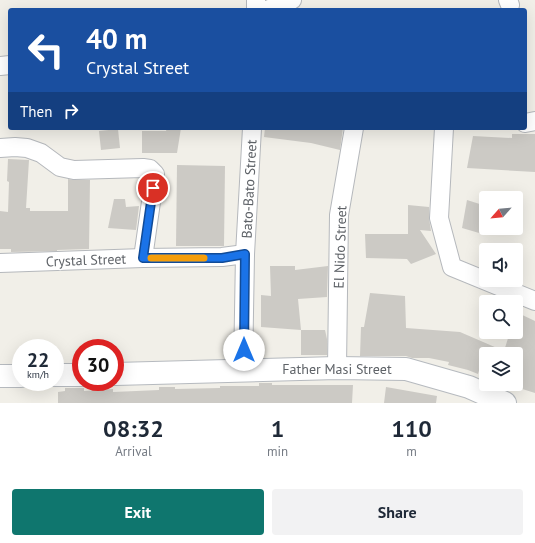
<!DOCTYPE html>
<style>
body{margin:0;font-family:"PT Sans",sans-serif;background:#f2f2f3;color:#1f2937;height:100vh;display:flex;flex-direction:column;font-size:15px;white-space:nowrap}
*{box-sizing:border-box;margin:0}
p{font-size:13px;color:#747a83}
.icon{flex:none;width:22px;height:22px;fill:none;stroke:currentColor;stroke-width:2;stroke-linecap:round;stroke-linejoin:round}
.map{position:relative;height:403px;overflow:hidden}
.drawer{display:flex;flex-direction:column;background:#fff;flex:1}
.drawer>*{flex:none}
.hud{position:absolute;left:8px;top:8px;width:519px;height:122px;border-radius:4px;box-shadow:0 4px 16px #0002;background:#1a4fa0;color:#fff;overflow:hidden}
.needle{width:26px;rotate:243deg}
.tools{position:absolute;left:479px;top:191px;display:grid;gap:8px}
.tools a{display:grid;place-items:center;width:44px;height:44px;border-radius:4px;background:#fff;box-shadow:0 4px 16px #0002;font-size:20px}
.speed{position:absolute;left:12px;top:339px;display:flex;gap:8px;font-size:20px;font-weight:700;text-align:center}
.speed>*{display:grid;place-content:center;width:52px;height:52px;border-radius:50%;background:#fff;box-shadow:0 4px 16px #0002;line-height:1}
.speed small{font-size:10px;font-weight:400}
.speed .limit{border:6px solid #d22;background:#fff;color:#111}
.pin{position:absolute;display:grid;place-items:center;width:34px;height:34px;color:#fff;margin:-17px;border:2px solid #fff;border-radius:50%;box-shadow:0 1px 4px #0007}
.me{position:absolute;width:44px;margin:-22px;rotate:0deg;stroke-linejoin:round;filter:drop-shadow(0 0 3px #0008)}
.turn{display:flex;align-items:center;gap:14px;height:84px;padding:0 12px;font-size:18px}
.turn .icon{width:52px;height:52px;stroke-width:2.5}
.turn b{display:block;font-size:28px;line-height:34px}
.then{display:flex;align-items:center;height:38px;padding:0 12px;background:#0003;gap:8px;font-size:15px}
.eta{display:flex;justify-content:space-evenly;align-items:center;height:68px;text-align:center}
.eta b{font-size:24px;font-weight:600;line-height:28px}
.action{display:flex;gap:8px;margin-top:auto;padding:8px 12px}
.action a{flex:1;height:46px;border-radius:4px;background:#0f766e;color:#fff;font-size:16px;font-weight:600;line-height:46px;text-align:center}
.action a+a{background:#f2f2f3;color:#1f2937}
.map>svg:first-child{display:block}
.building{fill:#cccac5}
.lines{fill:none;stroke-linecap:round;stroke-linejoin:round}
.street-casing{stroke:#b5b8bc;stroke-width:20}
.secondary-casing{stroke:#b6babf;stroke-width:24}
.street{stroke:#fff;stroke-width:18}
.secondary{stroke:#fff;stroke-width:22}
.route-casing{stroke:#114b97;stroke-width:10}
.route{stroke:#1a73e8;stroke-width:7}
.slow{stroke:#f59e0b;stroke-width:7}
.labels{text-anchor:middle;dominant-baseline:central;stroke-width:3;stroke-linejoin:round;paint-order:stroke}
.street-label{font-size:14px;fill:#5f6368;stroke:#fff}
</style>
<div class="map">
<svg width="535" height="403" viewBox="0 0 535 403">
<rect width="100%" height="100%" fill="#f1efe8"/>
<g class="building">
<path d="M167,128H181L177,153H142V131H166Z"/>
<path d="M265,128H343L340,150L311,143L264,137Z"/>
<path d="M118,129L120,148L101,150L99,131Z"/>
<path d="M512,134H535V172L467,168L473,136L512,138Z"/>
<path d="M8,159L29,160L26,208H30V211H68V179L74,180H90L89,249L57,250V251L11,252V249H0V211L8,212L9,182L7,181Z"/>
<path d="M177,165L225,166L224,246H176Z"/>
<path d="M114,199H125L126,207L139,206L136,230L108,228Z"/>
<path d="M467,200L486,206V235L462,228Z"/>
<path d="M408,205L429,207V218L431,231L420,230L436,254L411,264L407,259L366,258L365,234H408Z"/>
<path d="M270,266H295V270L328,266L327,297L298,299L301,330L261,327V295L271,296Z"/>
<path d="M370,293L405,296L406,328L460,332L504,351L510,332H516V312L535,321V393L516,387V354H484L478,374L468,370L448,365L449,362L429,358H412L406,356H360L361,327H364Z"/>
<path d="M301,330H325L327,339V355H301Z"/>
<path d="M259,383H272V385H353L352,403H58V392L65,391V388H84V391L113,389V392L159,390V387H175V389L220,388V386H259Z"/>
<path d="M386,387L437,396L436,403H384Z"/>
</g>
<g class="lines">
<defs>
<g id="street">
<path d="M508,0L510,5"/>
<path d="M256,10V0"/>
<path d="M267,10L292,0"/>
<path d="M0,66L10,65"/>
<path d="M525,123L535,121"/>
<path d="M444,128L439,218L452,267L535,301"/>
<path d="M0,148L15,147L27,148L41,153L60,167L74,170L143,168L150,169L155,174L143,258"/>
<path d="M0,263L143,258L222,257L245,254"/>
<path d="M337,368L339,215L354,128"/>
<path d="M243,371L245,254L252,128"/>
</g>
<g id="secondary">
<path d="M115,374L337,368L406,369L469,387L505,403"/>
<path d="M55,375H81"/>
<path d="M0,376H21"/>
</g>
</defs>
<use href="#street" class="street-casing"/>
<use href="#secondary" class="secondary-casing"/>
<use href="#street" class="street"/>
<use href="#secondary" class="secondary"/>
</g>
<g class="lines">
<defs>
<path id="route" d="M153,188L143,258H222L245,254L244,350"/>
</defs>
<use href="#route" class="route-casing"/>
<use href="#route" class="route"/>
<path class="slow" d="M151,258H204"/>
</g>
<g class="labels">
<g class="street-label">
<text transform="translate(249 189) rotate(-87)">Bato-Bato Street</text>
<text transform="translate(340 247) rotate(-88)">El Nido Street</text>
<text transform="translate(86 260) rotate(-2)">Crystal Street</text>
<text x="337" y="369">Father Masi Street</text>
</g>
</g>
</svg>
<div class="tools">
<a><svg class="needle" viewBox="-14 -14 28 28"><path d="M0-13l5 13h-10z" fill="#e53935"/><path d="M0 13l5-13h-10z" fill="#747a83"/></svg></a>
<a><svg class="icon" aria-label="sound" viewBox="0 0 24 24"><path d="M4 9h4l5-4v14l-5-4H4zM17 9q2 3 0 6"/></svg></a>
<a><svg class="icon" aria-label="search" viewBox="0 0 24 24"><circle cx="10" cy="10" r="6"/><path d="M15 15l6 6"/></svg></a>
<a><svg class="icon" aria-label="layers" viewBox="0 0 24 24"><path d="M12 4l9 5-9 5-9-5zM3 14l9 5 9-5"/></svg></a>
</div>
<div class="speed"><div>22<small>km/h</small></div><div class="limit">30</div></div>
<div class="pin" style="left:153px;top:188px;background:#d93025"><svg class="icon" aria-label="arrive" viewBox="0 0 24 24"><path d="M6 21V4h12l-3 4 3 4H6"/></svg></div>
<svg class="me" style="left:244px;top:350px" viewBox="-20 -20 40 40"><circle r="19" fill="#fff"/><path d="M0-13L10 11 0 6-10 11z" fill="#1a73e8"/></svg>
<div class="hud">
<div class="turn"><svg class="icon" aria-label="left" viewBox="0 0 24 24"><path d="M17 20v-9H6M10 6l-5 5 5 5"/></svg><div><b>40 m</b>Crystal Street</div></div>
<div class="then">Then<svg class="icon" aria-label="right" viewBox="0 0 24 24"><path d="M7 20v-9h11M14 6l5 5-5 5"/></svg></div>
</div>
</div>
<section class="drawer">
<div class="eta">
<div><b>08:32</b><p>Arrival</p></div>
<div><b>1</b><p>min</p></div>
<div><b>110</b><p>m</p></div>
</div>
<div class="action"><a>Exit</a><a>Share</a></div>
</section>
